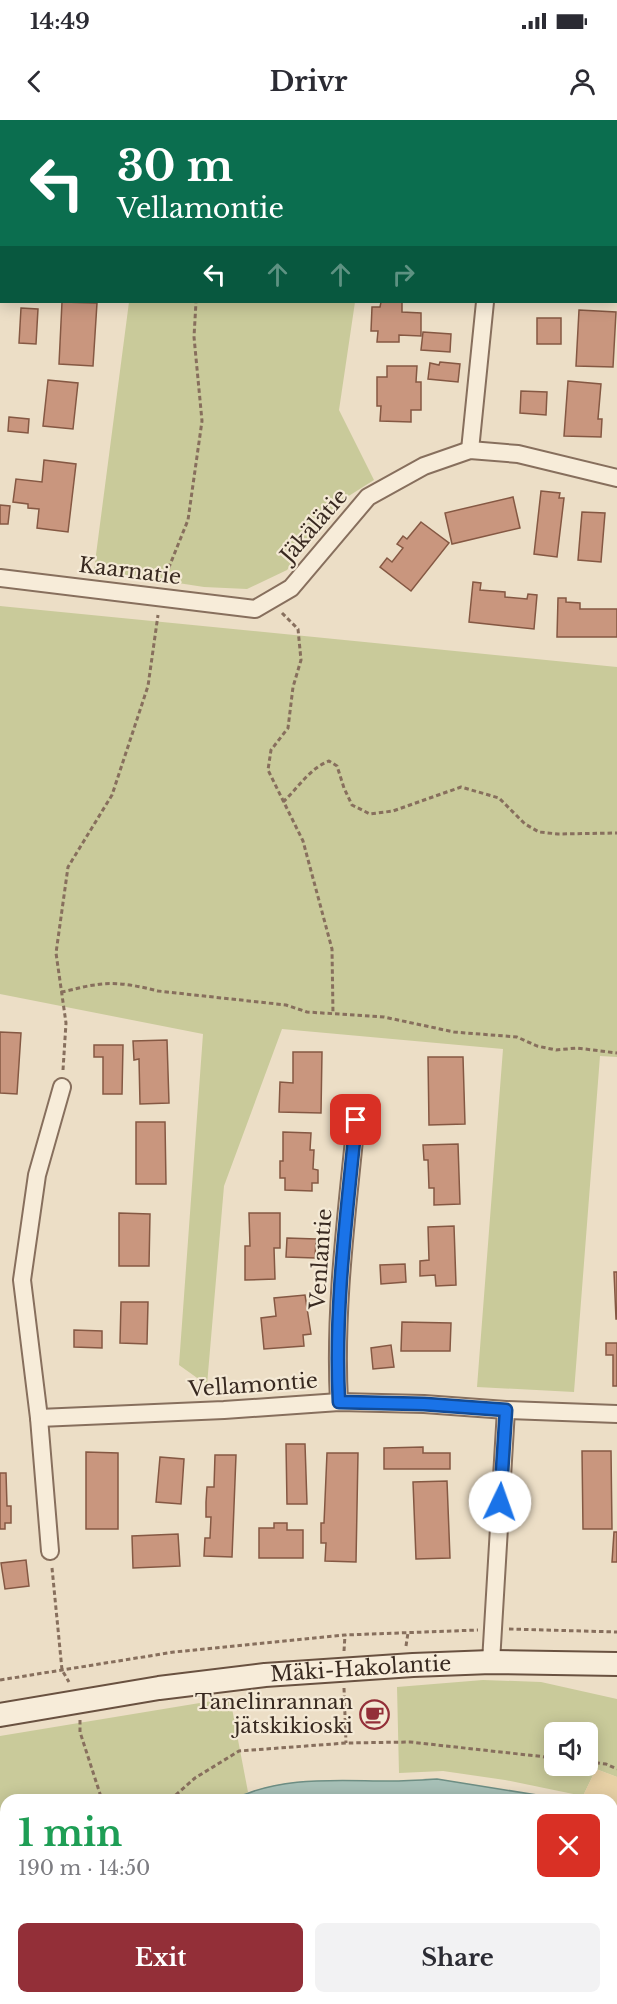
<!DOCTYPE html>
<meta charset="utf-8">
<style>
body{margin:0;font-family:"Libre Baskerville",serif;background:#f2f2f3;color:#2b2b33;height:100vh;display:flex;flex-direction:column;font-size:22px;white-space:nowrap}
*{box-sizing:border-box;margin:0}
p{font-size:20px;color:#7c7c81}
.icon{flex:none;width:33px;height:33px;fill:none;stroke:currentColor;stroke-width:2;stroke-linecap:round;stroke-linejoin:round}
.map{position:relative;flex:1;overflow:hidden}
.details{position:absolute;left:0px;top:1674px;width:618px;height:210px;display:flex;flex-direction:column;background:#fff;border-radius:18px 18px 0 0;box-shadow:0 3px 15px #0003}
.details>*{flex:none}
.hud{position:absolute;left:0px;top:0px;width:618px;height:183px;box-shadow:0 3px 15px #0003;background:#0b6e4f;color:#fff;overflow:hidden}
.buttons{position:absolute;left:544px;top:1602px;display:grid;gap:12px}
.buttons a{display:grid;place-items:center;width:54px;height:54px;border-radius:9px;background:#fff;box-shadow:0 3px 15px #0003;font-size:30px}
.pin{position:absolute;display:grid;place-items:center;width:51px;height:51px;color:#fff;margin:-26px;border-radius:12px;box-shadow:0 3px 9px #0006}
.me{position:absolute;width:66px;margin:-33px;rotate:3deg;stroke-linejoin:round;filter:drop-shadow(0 0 4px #0008)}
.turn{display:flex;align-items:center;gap:21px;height:126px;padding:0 18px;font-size:27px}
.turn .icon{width:78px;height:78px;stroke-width:2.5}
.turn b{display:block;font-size:42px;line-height:51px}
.lanes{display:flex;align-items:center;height:57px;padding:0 18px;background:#0003;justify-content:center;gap:30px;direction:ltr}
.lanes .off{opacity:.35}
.round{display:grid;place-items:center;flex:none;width:63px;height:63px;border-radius:9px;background:#f2f2f3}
.headline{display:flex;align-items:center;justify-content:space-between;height:102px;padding:0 18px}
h1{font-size:36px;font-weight:800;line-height:45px;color:#1e9e55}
.primary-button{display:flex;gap:12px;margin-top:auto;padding:12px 18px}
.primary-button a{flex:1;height:69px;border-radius:9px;background:#932f38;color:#fff;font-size:24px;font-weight:800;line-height:69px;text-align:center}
.primary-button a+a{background:#f2f2f3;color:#2b2b33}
.status{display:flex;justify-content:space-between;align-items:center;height:42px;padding:0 30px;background:#fff;direction:ltr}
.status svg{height:16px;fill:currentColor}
header{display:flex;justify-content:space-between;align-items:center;height:78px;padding:0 18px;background:#fff;font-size:27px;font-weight:800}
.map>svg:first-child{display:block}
.green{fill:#c9ca9a;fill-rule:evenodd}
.sand{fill:#e7d0a5}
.water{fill:#a7c0b7;stroke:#6e8e84;stroke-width:1.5}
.building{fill:#c9967e;stroke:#855843;stroke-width:1.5}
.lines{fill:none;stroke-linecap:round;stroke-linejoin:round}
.street-casing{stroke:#876f5d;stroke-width:20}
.secondary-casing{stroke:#695140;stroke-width:26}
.path{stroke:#876f5d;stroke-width:3;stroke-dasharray:4.5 3;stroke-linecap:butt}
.street{stroke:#f7ecd9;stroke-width:16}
.secondary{stroke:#f7ecd9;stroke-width:22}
.route-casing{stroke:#114b97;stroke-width:15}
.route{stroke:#1a73e8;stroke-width:10}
.labels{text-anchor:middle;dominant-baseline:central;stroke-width:4.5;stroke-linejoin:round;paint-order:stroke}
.street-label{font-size:21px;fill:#382920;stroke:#f4e9d5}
.poi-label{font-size:21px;fill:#382920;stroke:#f4e9d5;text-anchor:end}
</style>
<div class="status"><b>14:49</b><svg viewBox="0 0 49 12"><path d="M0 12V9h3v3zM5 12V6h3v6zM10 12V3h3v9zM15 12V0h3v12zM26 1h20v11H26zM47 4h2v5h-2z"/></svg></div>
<header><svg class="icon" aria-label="back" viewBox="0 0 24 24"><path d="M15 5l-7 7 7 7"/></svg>Drivr<svg class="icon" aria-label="person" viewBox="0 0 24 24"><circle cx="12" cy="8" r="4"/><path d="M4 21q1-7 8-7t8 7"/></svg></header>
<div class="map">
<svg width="617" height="1884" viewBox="0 0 617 1884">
<rect width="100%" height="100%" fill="#ecdec6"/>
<g class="green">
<path d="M131,0H571L577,1L132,2Z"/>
<path d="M129,182H355L339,290L374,360L336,384L317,413L287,450L247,469L204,467L94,450Z"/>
<path d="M0,486L617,547V937L600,936L574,1272L477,1267L503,929L282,909L224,1066L207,1265L179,1245L203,914L0,874Z"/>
<path d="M483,1560L541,1562L617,1579V1657L596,1649L583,1676L505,1660L443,1651L399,1653L397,1567ZM555,1612H588V1646H555Z"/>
<path d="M230,1578L248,1672L233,1680H6V1878H192L191,1884H0V1616Z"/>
</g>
<path class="sand" d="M596,1649L617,1657V1699L612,1697V1680H581Z"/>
<g class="water">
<path d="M437,1659L568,1680H233C280,1655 339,1661 390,1661C405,1661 421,1660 437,1659Z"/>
<path d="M612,1697L617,1699V1884H191L192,1878H612Z"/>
</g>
<g class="building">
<path d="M62,182L97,183L93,246L59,244Z"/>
<path d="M381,182H402V192L421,193V216L399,215V222H377L378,211H371L372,187H380Z"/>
<path d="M21,188L38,189L36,224L19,223Z"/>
<path d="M579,190L616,192L613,247L576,246Z"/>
<rect x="537" y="198" width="24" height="26"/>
<path d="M423,212L451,214L450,232L421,230Z"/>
<path d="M440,242L460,244L458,262L428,259L430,243L439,245Z"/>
<path d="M387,246H417L416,262H421V290H411V302L380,301L381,286H377V257H387Z"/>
<path d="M48,260L78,263L73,309L43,306Z"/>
<path d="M568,261L601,264L598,299H602L601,317L564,316Z"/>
<path d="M521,271L547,272L546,295L520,293Z"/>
<path d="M9,297L29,299L28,313L8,311Z"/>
<path d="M44,340L76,344L68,412L37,408L39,389L28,388V384L13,382L16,359L42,362Z"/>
<path d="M541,371L560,373L559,378H564L557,437L534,434Z"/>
<path d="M513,377L520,408L452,424L445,393Z"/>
<path d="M0,385L10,386L8,404H0Z"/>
<path d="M582,392L605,393L601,442L578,440Z"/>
<path d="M421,402L449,423L411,471L380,447L387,438L392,442L403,428L397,424L403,416L407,419Z"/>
<path d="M473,462L481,463L480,470L505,472V477L527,479L528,474L537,475L534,509L469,502Z"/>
<path d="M558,478H566V482L580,483V489H617V517H557Z"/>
<path d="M0,912L21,913L17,974L0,973Z"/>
<path d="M167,920L169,983L140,984L139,939L134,940L133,921Z"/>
<path d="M94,925H123L122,974H103V937H94Z"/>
<path d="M293,932H322L321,993L279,992L280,962L293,963Z"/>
<path d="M428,937H463L465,1004L429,1005Z"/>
<path d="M136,1002H165L166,1064H136Z"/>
<path d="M283,1012L311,1013L310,1030H314L313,1049L318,1050V1063H312V1071L285,1070V1058H280V1041H283Z"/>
<path d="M458,1024L460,1084L434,1085V1068H429L428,1040H424L423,1025Z"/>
<path d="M119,1093L150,1094L149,1146H119Z"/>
<path d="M249,1093H280V1128H274L275,1159L245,1160V1126H250Z"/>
<path d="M454,1106L456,1165L436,1166L435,1155L420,1156V1141L429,1140L428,1107Z"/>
<path d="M287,1118L316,1119L315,1138L286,1137Z"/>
<path d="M405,1144L406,1162L381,1164L380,1145Z"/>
<path d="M614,1152H617V1199H616Z"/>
<path d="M305,1175L311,1214L303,1215L304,1226L264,1229L261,1198L276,1196L274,1178Z"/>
<path d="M121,1182H148L147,1224L120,1223Z"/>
<path d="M402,1202L451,1203L450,1231H401Z"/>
<path d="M74,1210L102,1211V1228L74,1227Z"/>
<path d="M606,1223H617V1266H613V1235H606Z"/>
<path d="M391,1225L394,1247L373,1249L371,1228Z"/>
<path d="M286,1324H305L307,1384H287Z"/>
<path d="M423,1327V1333H450V1349H384V1328Z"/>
<path d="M582,1331H611L612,1409H583Z"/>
<path d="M86,1332L118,1333V1409H86Z"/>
<path d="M327,1333H358L356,1442L325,1441L326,1423H321V1403H324Z"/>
<path d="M215,1335H236L232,1437L204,1436L205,1418H210L211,1397H206V1382L207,1367H214Z"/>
<path d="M160,1337L184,1339L181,1384L156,1382Z"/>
<path d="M0,1353H6L7,1386H11V1403H5V1409H0Z"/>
<path d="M447,1361L450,1438L416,1439L413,1362Z"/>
<path d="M274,1403H287V1410H303V1438H259V1408H274Z"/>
<path d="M614,1412H617V1442H612Z"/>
<path d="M178,1414L180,1446L133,1448L132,1416Z"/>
<path d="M26,1440L29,1466L5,1469L1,1443Z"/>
</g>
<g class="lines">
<defs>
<g id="street">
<path d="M470,330L485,182"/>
<path d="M0,458L255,489L291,468L368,377L424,346L470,330L518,334L617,358"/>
<path d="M339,1282C334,1188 347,1093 356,1000"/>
<path d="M39,1298L224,1290L339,1282L424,1284L506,1290L617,1294"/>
<path d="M50,1431L39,1298L22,1160L37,1055L62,967"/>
<path d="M491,1542L506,1290"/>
</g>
<g id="secondary">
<path id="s1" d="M0,1595L159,1568L265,1555L413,1545L491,1542L617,1544"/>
</g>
</defs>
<use href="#street" class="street-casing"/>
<use href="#secondary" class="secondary-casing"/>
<g class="path">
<path d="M201,0L202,2"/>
<path d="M273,0L276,2"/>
<path d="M466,0L467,2"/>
<path d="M616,52H617"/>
<path d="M163,462L188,400L202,301L194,217L196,182"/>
<path d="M282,493L298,509L301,540L293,567L288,608L271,630L268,650L303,721L332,829L333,894"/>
<path d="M283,682C298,668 310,648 329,641L337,646L344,668L352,685L370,694L393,691L461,667L499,678L525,704L539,712L558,714L617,713"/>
<path d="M61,872C73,870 84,866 95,865C116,861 138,866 158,871L286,885L307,892L384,897L454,912L517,917L537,926L556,930L577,928L617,933"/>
<path d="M63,950L66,903L56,833L68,747L112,675L148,566L158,495"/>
<path d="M52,1448L62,1550L69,1562"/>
<path d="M509,1509L617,1512"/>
<path d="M406,1526L408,1513"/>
<path d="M344,1531L345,1515"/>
<path d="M0,1560L174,1532L345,1515L478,1510"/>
<path d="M344,1568L346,1623"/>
<path d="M80,1600V1612L102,1680"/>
<path d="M588,1642L606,1644L617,1649"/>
<path d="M170,1680L195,1658L239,1631L346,1623L410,1622L555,1638"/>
<path d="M0,1778L6,1776"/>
<path d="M0,1791L6,1794"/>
<path d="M153,1878L154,1884"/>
</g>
<use href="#street" class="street"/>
<use href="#secondary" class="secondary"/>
</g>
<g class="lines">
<defs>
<path id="route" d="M356,1000C347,1093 334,1188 339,1282L424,1284L506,1290L500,1382"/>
</defs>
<use href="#route" class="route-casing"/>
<use href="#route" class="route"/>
</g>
<defs>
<symbol id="cafe-ring" viewBox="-11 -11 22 22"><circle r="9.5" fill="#f4e9d5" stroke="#932f38" stroke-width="1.5"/><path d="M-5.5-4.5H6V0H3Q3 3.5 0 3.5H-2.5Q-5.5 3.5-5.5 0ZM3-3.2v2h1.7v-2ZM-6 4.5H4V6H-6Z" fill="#932f38"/></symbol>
</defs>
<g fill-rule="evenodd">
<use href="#cafe-ring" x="358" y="1578" width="33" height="33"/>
</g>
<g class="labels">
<g class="street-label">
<text transform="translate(314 406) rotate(-49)">Jäkälätie</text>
<text transform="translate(130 451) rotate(7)">Kaarnatie</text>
<text transform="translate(321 1139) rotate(-86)">Venlantie</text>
<text transform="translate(253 1265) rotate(-4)">Vellamontie</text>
<text stroke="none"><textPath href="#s1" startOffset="364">Mäki-Hakolantie</textPath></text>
</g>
<g class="poi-label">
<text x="353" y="1582">Tanelinrannan<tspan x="353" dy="24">jätskikioski</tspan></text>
</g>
</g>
</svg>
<div class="buttons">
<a><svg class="icon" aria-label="sound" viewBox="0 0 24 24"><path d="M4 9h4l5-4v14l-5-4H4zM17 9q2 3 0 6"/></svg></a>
</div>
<div class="pin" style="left:356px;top:1000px;background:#d93025"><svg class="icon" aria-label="arrive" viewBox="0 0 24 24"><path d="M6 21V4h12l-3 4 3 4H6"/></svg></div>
<svg class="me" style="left:500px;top:1382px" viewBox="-20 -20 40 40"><circle r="19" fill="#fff"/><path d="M0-13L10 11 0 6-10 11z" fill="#1a73e8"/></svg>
<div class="hud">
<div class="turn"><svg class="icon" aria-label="left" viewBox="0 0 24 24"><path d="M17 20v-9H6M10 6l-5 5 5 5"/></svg><div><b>30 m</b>Vellamontie</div></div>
<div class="lanes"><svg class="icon" aria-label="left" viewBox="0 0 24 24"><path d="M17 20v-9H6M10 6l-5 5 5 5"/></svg><svg class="icon off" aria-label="ahead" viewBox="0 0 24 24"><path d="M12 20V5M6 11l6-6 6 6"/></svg><svg class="icon off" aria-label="ahead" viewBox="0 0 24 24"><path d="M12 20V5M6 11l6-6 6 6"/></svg><svg class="icon off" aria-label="right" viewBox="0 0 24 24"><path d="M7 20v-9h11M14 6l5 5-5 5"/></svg></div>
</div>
<section class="details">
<div class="headline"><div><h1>1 min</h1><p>190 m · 14:50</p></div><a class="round" style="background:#d93025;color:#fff"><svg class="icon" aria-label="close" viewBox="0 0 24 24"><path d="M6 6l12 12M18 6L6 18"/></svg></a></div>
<div class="primary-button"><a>Exit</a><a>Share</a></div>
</section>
</div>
